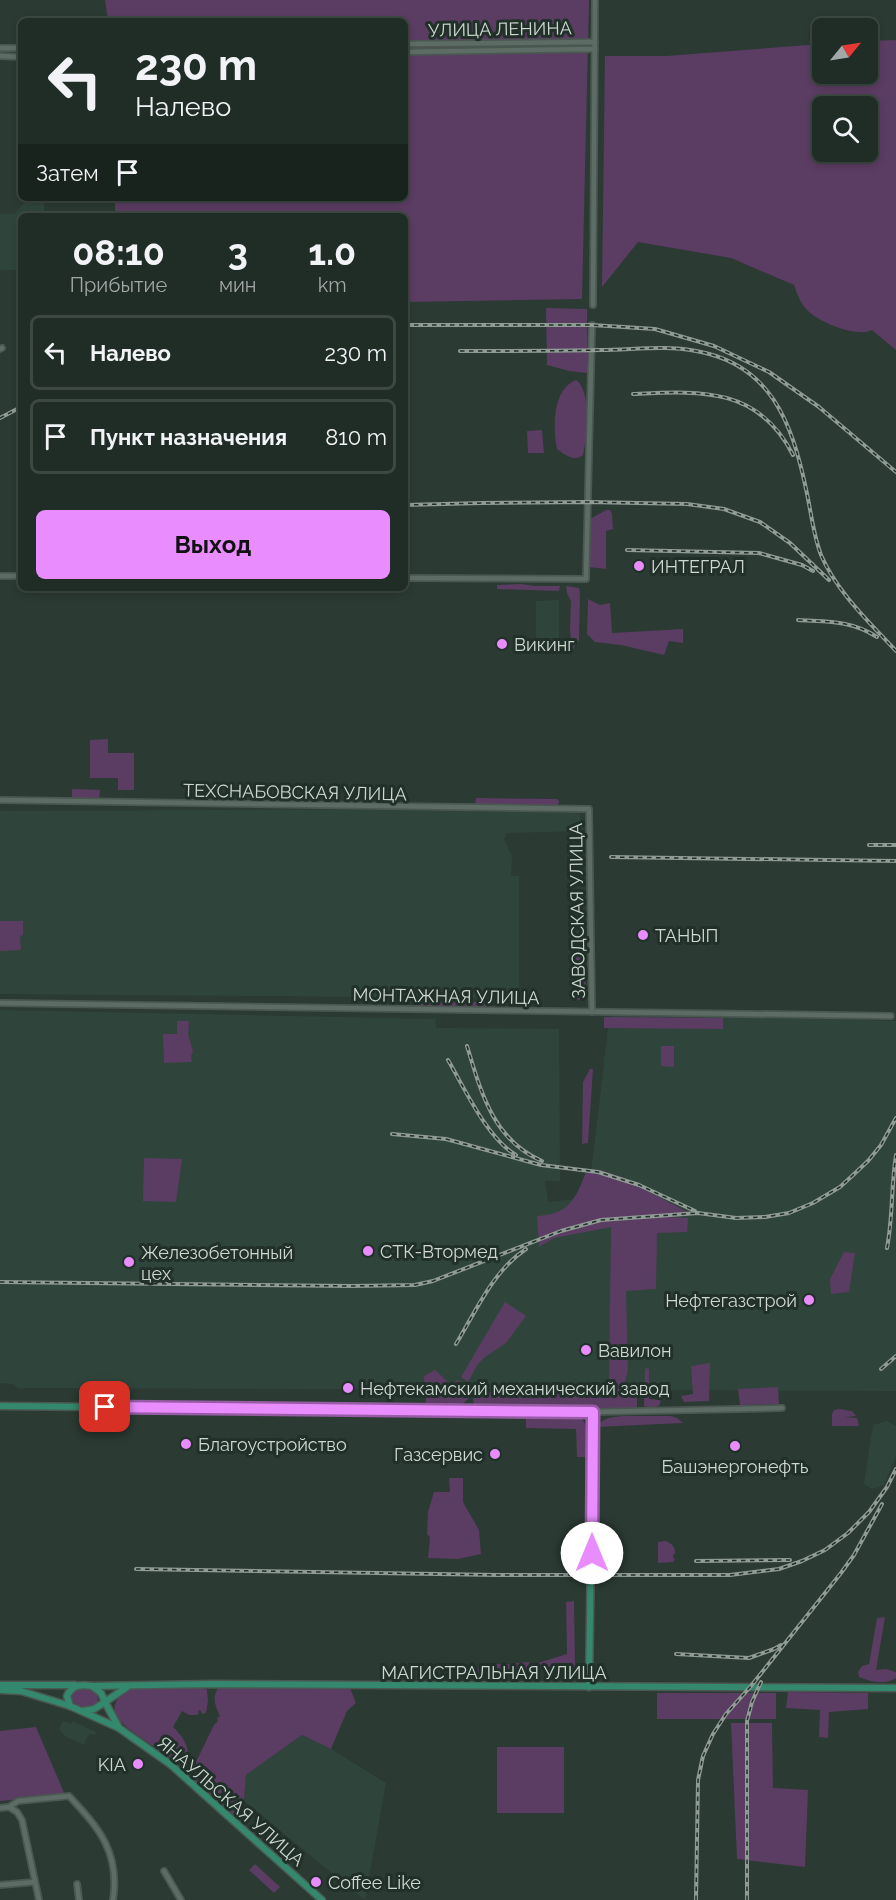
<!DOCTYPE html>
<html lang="ru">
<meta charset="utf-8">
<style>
body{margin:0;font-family:Raleway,sans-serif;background:#28342e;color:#f1f3f6;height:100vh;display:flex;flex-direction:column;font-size:22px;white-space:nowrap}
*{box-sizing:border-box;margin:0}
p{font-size:20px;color:#a2a7a7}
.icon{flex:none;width:33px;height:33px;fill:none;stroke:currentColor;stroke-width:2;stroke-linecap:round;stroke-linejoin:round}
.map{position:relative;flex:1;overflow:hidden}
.drawer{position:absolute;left:18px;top:213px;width:390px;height:378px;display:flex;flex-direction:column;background:#202c26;border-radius:9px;box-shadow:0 3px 9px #0003,0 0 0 2px #3d4843}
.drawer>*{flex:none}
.banner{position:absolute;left:18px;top:18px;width:390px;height:183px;border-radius:9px;box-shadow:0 3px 9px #0003,0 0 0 2px #3d4843;background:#202c26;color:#f1f3f6;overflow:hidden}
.needle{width:39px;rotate:60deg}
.controls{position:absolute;left:812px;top:18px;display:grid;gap:12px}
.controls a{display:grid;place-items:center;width:66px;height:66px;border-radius:9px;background:#202c26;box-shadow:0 3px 9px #0003,0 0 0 2px #3d4843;font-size:30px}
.pin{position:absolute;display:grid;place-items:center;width:51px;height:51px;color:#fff;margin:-26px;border-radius:12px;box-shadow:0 3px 9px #0006}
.me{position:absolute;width:66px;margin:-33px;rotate:0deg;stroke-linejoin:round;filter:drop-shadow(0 0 4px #0008)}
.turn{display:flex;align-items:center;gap:21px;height:126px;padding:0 18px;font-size:27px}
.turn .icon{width:78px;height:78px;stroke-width:2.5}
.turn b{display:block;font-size:42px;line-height:51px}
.then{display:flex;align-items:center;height:57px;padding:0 18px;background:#0003;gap:12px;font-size:22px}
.eta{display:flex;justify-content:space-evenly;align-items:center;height:102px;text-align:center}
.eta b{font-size:36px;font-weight:700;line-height:42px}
.action{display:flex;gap:12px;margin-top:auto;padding:12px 18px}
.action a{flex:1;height:69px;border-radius:9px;background:#e98dfe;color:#111;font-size:24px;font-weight:700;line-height:69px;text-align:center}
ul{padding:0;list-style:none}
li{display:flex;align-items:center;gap:18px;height:75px;margin:0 12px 9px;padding:0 6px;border:3px solid #3d4843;border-radius:9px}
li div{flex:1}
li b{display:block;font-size:22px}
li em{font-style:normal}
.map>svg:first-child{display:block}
.built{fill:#2f453b}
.green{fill:#5b3c62;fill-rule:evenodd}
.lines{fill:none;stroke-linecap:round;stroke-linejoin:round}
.minor-casing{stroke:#4b5852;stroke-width:8}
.major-casing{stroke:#4b5852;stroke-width:9}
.minor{stroke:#5d6d66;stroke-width:4.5}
.major{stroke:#34886d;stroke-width:6}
.rail-casing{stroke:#909b95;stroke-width:4}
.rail{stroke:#213029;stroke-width:1.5;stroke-dasharray:4.5;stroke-linecap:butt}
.route-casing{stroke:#975ca5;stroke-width:15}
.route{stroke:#e98dfe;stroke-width:10}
.poi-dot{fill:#e98dfe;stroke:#213029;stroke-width:2}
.labels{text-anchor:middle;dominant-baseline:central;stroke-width:6;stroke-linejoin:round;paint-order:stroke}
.street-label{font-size:18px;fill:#ced7d2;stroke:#213029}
.poi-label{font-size:18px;fill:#ced7d2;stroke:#213029;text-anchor:start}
</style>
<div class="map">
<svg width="896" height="1900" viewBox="0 0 896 1900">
<rect width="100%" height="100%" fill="#2b3a33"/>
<g class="built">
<path d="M26,201H44V214L56,216H21V270H0V214H14Z"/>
<path d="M559,600V644L536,645V601Z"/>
<path d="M579,808L582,831L506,833L504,839L512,856L511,876H519V998L0,994V811Z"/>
<path d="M0,1010L435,1019L436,1028L559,1029L560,1181H545L548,1202L588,1198L610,1012L896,1021V1391L18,1388L13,1384L0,1383Z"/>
<path d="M887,1421L896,1426V1456L884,1485L872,1489L864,1484L873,1425Z"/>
<path d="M63,1721L71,1724L73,1721L96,1732L95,1735L89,1734L84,1745L66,1737L59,1729Z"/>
<path d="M302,1735L331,1749L386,1783L365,1900L244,1801L246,1775Z"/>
</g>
<g class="green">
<path d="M105,0H589L582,299L405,302V216H115V198H405V21H108Z"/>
<path d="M896,40V350L872,330C857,338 818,322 807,310C800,303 797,293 794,285L731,258L638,242L602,287L605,56H666L822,44V74H867V41ZM822,106H867V152H822Z"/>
<path d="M546,308L587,309V373L569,371L547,365Z"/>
<path d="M576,380C592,390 587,439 583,455C574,462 565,455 557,449C553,428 552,389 576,380Z"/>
<path d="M542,430L544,453H528L527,431Z"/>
<path d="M606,510H610L612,514L613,529L606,531V569L589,567L590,519Z"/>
<path d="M522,584L534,586H560L559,591L497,589V585Z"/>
<path d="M566,586L579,588L580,592L579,640L572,650L570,631L571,601L567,593Z"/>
<path d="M588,599L600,605L610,603L612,633L683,629V643L669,641L664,655L621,645L595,642L587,634Z"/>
<path d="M108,739V753H134V790H118V778H90V740Z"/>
<path d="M72,789L100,790L99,801L72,800Z"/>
<path d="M476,798L557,799L559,801L558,805H475Z"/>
<path d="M0,921H23V935L20,936L21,950L0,951Z"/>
<path d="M582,952L585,954L586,999L574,1000L575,954Z"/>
<path d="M418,1002H493L484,1007L419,1006Z"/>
<path d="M604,1017L723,1018V1029L604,1028Z"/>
<path d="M177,1021H189L188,1034L193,1051L191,1056L192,1062L164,1063L163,1034H177Z"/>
<path d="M661,1046H674V1067L661,1066Z"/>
<path d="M590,1069H593L588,1143L582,1144L583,1082Z"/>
<path d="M144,1158L182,1159L176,1202L143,1201Z"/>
<path d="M601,1170L624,1178L689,1213L666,1217L688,1218L687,1232L657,1233L656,1289L626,1291L628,1370L623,1390L637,1397V1409L551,1408L474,1405L473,1398L480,1392L591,1393L593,1395L609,1392L611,1227L554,1238L539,1247L537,1216C544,1215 551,1215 557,1212C574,1206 580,1187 586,1172Z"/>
<path d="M844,1252L855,1253L849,1292L831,1294L830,1279Z"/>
<path d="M505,1302L526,1316L506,1343L485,1357L478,1364L468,1382L461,1377Z"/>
<path d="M710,1363L709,1401L684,1402L681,1396L693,1394L691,1366Z"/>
<path d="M645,1368L649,1369V1399L661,1400L659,1406L646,1409L644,1405Z"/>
<path d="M435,1370L450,1384L458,1380L465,1389L469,1398C458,1410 440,1412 426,1404L424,1376Z"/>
<path d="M778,1387L779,1404L740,1405L738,1389Z"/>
<path d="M839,1409L852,1411L856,1416L845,1417L857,1418L859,1426H832V1414L834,1410Z"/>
<path d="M530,1416H578C592,1425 587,1443 586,1457H577L576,1429L526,1428V1418Z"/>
<path d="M622,1416H671L677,1418L683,1423L596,1427C603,1418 611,1417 622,1416Z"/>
<path d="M449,1478H463V1502L479,1530L481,1554L458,1559L428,1558L430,1537L427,1534L428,1512L434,1492H450Z"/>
<path d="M666,1541C672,1544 675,1546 675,1554H673V1558L675,1559L673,1562L658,1563V1542Z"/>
<path d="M574,1601L575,1667L538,1668V1663L567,1654L566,1602Z"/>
<path d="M885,1617L876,1670L886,1669L896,1672V1678C885,1685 871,1682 859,1677L858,1672L862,1666L869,1664L877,1618Z"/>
<path d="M529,1662L530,1674L477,1673L480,1664H507Z"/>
<path d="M79,1688H88L97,1693L98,1702C83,1718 58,1695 79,1688Z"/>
<path d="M130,1688H203L207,1690L208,1701L206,1713L202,1714L201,1711L199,1710L198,1715H189L182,1711L173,1727C182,1735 188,1745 189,1757L186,1761L179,1763C165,1753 126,1730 118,1718C109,1706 120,1693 130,1688Z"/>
<path d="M218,1688H350L356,1703L347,1711L331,1749L302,1735L246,1775L244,1801L236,1817L191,1778L190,1774L215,1723L216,1724L218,1720L217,1718L220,1716C215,1706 212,1698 218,1688Z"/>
<path d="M788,1692L868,1693V1709L829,1712L828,1738L819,1737L820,1710L786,1708Z"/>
<path d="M776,1693V1719H657V1693Z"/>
<path d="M731,1723H772L773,1788L808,1790L805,1867L737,1859Z"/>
<path d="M36,1727L65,1795L0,1801V1731Z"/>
<rect x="497" y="1747" width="67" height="66"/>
<path d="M255,1864L280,1887L274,1893L249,1870Z"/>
</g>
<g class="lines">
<defs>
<g id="minor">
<path d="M405,44L595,42"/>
<path d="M0,48H21"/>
<path d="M405,52L595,49"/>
<path d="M0,56L21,57"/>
<path d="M593,305L595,0"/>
<path d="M0,349L2,348"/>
<path d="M0,576H21"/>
<path d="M405,578L586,579L592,325"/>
<path d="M0,800L589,809L592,1012"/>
<path d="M0,1003L891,1016"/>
<path d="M593,1412L782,1408"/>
<path d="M9,1807L18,1801L69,1796C100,1829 120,1853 113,1900"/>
<path d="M0,1808L9,1807L17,1812L22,1820L39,1900"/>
<path d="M164,1871L181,1900"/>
<path d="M77,1884L79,1900"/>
<path d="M0,1885L35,1882"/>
</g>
<g id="major">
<path d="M0,1406L593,1412L589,1687"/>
<path d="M0,1685H75"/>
<path d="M92,1686L213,1684L896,1688"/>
<path d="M0,1690L21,1691L70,1706L119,1728L170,1764L322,1900"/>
<path d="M70,1706L67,1696C72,1685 80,1684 92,1686L101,1693L105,1702L94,1709L83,1711"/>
<path d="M119,1728L105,1702L127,1687"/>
</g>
</defs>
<use href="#minor" class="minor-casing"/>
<use href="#major" class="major-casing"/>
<use href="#minor" class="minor"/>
<use href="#major" class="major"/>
<defs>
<g id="rail">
<path d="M405,325H592L655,329L714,346L769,372L819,407L896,472"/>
<path d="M460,351C507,351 554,351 601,350C632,350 665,345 696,351C771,364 792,423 806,489C811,511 813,534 821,555C837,592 869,622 896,651"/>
<path d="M633,394C699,391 758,386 793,455"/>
<path d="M0,418L21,407"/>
<path d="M405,505L482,503L588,502L687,504L724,509L760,522L790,543L829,580"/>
<path d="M627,550L759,553L802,565L813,571"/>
<path d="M798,620C828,622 851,620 877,637"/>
<path d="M869,845H896"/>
<path d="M611,857L896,861"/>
<path d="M467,1046C481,1092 493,1140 542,1161"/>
<path d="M448,1060C465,1089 487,1138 516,1155"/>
<path d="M392,1134L446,1139L541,1165L598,1172L639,1185L695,1211"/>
<path d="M887,1248C893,1217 891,1186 896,1155"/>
<path d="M0,1282L352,1286L415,1285L433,1281L561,1231L601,1220L698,1213L736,1218L765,1217L789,1213L813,1203L840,1187L852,1176L868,1161L881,1145L896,1118"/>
<path d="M456,1344C476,1311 493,1271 526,1249"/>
<path d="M881,1369L896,1356"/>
<path d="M696,1561L790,1560"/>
<path d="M136,1569L497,1575H730L779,1569L802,1561L825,1550L848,1533L869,1512L887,1487L896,1469"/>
<path d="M676,1654L749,1658L774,1649L781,1645"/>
<path d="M696,1900L698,1780L703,1756L713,1734L726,1714L751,1686L841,1573L854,1555L882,1504"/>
<path d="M747,1900V1721L752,1702L761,1682"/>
</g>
</defs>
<use href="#rail" class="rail-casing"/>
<use href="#rail" class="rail"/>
</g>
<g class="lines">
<defs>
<path id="route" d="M105,1407L593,1412L592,1553"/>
</defs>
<use href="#route" class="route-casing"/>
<use href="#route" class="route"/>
</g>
<g class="poi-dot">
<circle cx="639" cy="566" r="6"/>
<circle cx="502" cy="644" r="6"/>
<circle cx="643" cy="935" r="6"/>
<circle cx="368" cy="1251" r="6"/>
<circle cx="129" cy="1262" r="6"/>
<circle cx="809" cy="1300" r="6"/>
<circle cx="586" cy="1350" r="6"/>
<circle cx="348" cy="1388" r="6"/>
<circle cx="186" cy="1444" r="6"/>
<circle cx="735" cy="1446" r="6"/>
<circle cx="495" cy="1454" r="6"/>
<circle cx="138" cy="1764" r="6"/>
<circle cx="316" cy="1882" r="6"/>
</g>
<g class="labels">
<g class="street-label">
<text transform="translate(500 29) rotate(-1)">УЛИЦА ЛЕНИНА</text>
<text transform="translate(295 792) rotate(1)">ТЕХСНАБОВСКАЯ УЛИЦА</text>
<text transform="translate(577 911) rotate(-91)">ЗАВОДСКАЯ УЛИЦА</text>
<text transform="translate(446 996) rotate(1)">МОНТАЖНАЯ УЛИЦА</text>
<text x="494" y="1672">МАГИСТРАЛЬНАЯ УЛИЦА</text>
<text transform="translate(231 1801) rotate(41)">ЯНАУЛЬСКАЯ УЛИЦА</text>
</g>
<g class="poi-label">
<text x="651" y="566">ИНТЕГРАЛ</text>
<text x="514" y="644">Викинг</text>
<text x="655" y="935">ТАНЫП</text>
<text x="380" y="1251">СТК-Втормед</text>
<text x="141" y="1252">Железобетонный<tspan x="141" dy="21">цех</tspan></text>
<text x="797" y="1300" text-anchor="end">Нефтегазстрой</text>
<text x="598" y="1350">Вавилон</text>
<text x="360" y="1388">Нефтекамский механический завод</text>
<text x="198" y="1444">Благоустройство</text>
<text x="483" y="1454" text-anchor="end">Газсервис</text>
<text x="735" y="1466" text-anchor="middle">Башэнергонефть</text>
<text x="126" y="1764" text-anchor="end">KIA</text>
<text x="328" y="1882">Coffee Like</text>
</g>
</g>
</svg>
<div class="controls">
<a><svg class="needle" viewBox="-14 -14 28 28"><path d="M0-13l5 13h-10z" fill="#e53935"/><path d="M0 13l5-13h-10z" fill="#a2a7a7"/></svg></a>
<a><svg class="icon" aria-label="search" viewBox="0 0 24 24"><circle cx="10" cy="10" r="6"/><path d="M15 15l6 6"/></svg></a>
</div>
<div class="pin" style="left:105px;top:1407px;background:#d93025"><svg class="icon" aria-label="arrive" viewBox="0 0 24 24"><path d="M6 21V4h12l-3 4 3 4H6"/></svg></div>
<svg class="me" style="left:592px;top:1553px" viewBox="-20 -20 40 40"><circle r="19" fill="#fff"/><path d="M0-13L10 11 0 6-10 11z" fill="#e98dfe"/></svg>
<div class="banner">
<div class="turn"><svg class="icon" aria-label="left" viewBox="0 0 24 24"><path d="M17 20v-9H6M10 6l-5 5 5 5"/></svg><div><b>230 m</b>Налево</div></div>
<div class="then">Затем<svg class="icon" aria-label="arrive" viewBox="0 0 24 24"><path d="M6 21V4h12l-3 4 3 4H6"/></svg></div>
</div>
<section class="drawer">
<div class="eta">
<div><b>08:10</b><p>Прибытие</p></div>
<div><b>3</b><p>мин</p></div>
<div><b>1.0</b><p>km</p></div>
</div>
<ul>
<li><svg class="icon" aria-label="left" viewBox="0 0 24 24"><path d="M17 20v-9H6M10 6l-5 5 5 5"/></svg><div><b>Налево</b></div><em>230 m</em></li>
<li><svg class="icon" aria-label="arrive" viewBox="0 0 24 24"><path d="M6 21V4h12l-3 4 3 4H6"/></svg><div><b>Пункт назначения</b></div><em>810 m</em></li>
</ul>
<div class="action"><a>Выход</a></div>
</section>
</div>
